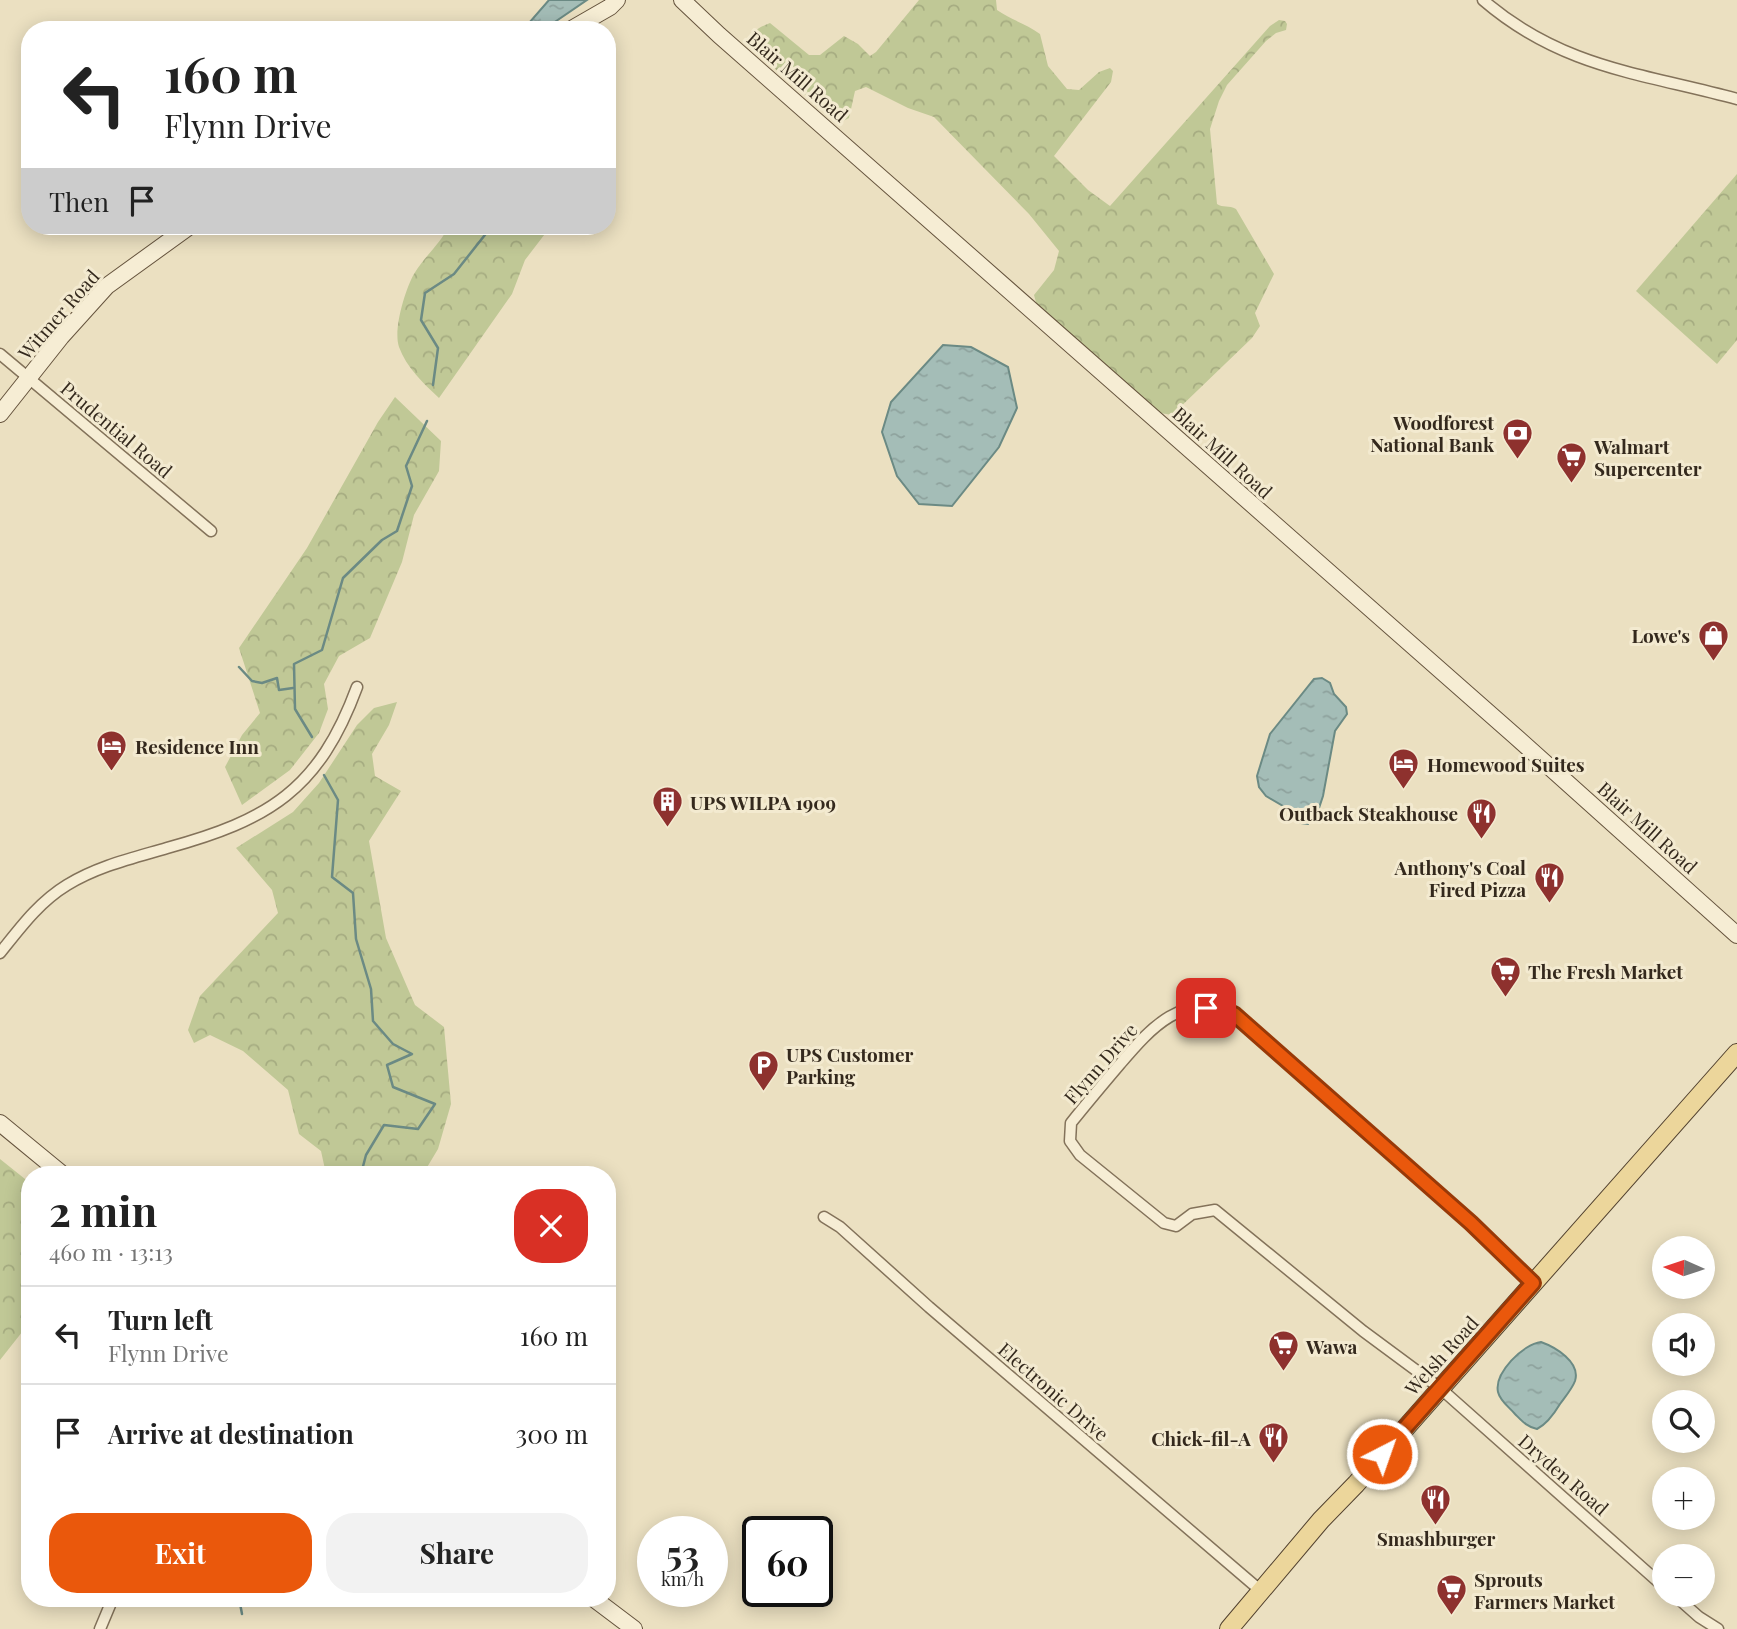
<!DOCTYPE html>
<meta charset="utf-8">
<style>
body{margin:0;font-family:"Playfair Display",serif;background:#f2f2f2;color:#222;height:100vh;display:flex;flex-direction:column;font-size:26px;white-space:nowrap}
*{box-sizing:border-box;margin:0}
p{font-size:23px;color:#767676}
.icon{flex:none;width:38px;height:38px;fill:none;stroke:currentColor;stroke-width:2;stroke-linecap:round;stroke-linejoin:round}
.map{position:relative;flex:1;overflow:hidden}
.side{position:absolute;left:21px;top:1166px;width:595px;height:441px;display:flex;flex-direction:column;background:#fff;border-radius:28px;box-shadow:0 4px 18px #0003}
.side>*{flex:none}
.top-card{position:absolute;left:21px;top:21px;width:595px;height:214px;border-radius:28px;box-shadow:0 4px 18px #0003;background:#fff;color:#222;overflow:hidden}
.needle{width:46px;rotate:273deg}
.fabs{position:absolute;left:1652px;top:1236px;display:grid;gap:14px}
.fabs a{display:grid;place-items:center;width:63px;height:63px;border-radius:50%;background:#fff;box-shadow:0 4px 18px #0003;font-size:35px}
.speed{position:absolute;left:637px;top:1516px;display:flex;gap:14px;font-size:35px;font-weight:700;text-align:center}
.speed>*{display:grid;place-content:center;width:91px;height:91px;border-radius:50%;background:#fff;box-shadow:0 4px 18px #0003;line-height:1}
.speed small{font-size:18px;font-weight:400}
.speed .limit{border:4px solid #111;border-radius:10px;background:#fff;color:#111}
.pin{position:absolute;display:grid;place-items:center;width:60px;height:60px;color:#fff;margin:-30px;border-radius:14px;box-shadow:0 4px 10px #0006}
.me{position:absolute;width:77px;margin:-38px;rotate:41deg;stroke-linejoin:round;filter:drop-shadow(0 0 5px #0008)}
.turn{display:flex;align-items:center;gap:24px;height:147px;padding:0 28px;font-size:32px}
.turn .icon{width:91px;height:91px;stroke-width:2.5}
.turn b{display:block;font-size:49px;line-height:60px}
.then{display:flex;align-items:center;height:66px;padding:0 28px;background:#0003;gap:14px;font-size:26px}
.round{display:grid;place-items:center;flex:none;width:74px;height:74px;border-radius:28px;background:#f2f2f2}
.headline{display:flex;align-items:center;justify-content:space-between;height:119px;padding:0 28px}
h1{font-size:42px;font-weight:700;line-height:52px}
.button{display:flex;gap:14px;margin-top:auto;padding:14px 28px}
.button a{flex:1;height:80px;border-radius:28px;background:#ea580c;color:#fff;font-size:28px;font-weight:700;line-height:80px;text-align:center}
.button a+a{background:#f2f2f2;color:#222}
ul{padding:0;list-style:none}
li{display:flex;align-items:center;gap:21px;height:98px;padding:0 28px;border-top:2px solid #e0e0e0}
li div{flex:1}
li b{display:block;font-size:26px}
li em{font-style:normal}
.map>svg:first-child{display:block}
.forest{fill:url(#forest-crowns)}
.water{fill:url(#water-ripples);stroke:#6b8a84;stroke-width:2}
.lines{fill:none;stroke-linecap:round;stroke-linejoin:round}
.stream{stroke:#6b8a84;stroke-width:2.5}
.street-casing{stroke:#83725a;stroke-width:13}
.secondary-casing{stroke:#65533d;stroke-width:18}
.primary-casing{stroke:#51402e;stroke-width:20}
.street{stroke:#f6edd4;stroke-width:10}
.secondary{stroke:#f6edd4;stroke-width:16}
.primary{stroke:#ecd69b;stroke-width:18}
.route-casing{stroke:#983908;stroke-width:18}
.route{stroke:#ea580c;stroke-width:12}
.labels{text-anchor:middle;dominant-baseline:central;stroke-width:6;stroke-linejoin:round;paint-order:stroke}
.street-label{font-size:19px;fill:#34291d;stroke:#f3ead0}
.poi-label{font-size:19px;font-weight:bold;fill:#34291d;stroke:#f3ead0;text-anchor:start}
</style>
<div class="map">
<svg width="1737" height="1629" viewBox="0 0 1737 1629">
<defs>
<pattern id="forest-crowns" width="20" height="18" patternUnits="userSpaceOnUse" patternTransform="scale(1.75)"><rect width="20" height="18" fill="#c0c896"/><path d="M2 6a3 3 0 1 1 6 0M12 15a3 3 0 1 1 6 0" fill="none" stroke="#a6ac81"/></pattern>
<pattern id="water-ripples" width="26" height="14" patternUnits="userSpaceOnUse" patternTransform="scale(1.75)"><rect width="26" height="14" fill="#a4bdb7"/><path d="M2 4q2-2 4 0t4 0M15 11q2-2 4 0t4 0" fill="none" stroke="#8ea29d"/></pattern>
</defs>
<rect width="100%" height="100%" fill="#ebe0c1"/>
<g class="forest">
<path d="M919,0H996L997,10C1011,20 1027,24 1040,34L1048,66L1067,89L1079,90L1099,72L1110,68L1113,71L1111,82L1054,156L1088,190L1110,206L1270,26L1279,20L1285,21L1287,24L1286,30L1276,33L1266,41L1227,85L1219,101L1210,129L1217,204C1223,208 1229,205 1236,209L1274,274L1255,313L1260,326L1252,338L1172,415L1155,412L1037,306L1034,295L1054,270L1059,251L1029,214L934,117L908,108L866,87L855,91L849,118L841,122L825,112L758,54L749,43C752,31 759,27 770,23L809,55H820L844,36L858,44L870,56L876,52Z"/>
<path d="M1737,174V340L1717,364L1636,291Z"/>
<path d="M449,226H551L525,260L512,294L439,398C424,384 406,367 399,347C393,330 405,290 414,274C424,257 440,244 449,226Z"/>
<path d="M395,397L441,441L439,471L414,515L402,562L370,638L339,656L324,684L328,709L319,733L290,770L242,805L225,767L242,735L260,713L239,648L307,548L378,422Z"/>
<path d="M397,702L389,725L372,754L375,776L401,791L369,841L386,938L415,1005L444,1027L451,1104L438,1149L423,1174H326L321,1151L299,1134L288,1090L243,1051L210,1035L194,1043L188,1030L200,996L278,913L272,890L236,848L293,812L319,783L357,725L374,708Z"/>
<path d="M0,1159L30,1183V1322L0,1360Z"/>
</g>
<g class="water">
<path d="M549,0H587L543,30H531L529,23Z"/>
<path d="M943,345L971,347L1008,367L1017,408L999,447L952,506L919,504L897,476L882,432L891,402Z"/>
<path d="M1322,678L1330,683L1334,694L1346,707L1347,714L1335,731L1323,796L1318,811L1308,824L1301,823L1293,818L1288,809L1266,796L1259,787L1257,776L1270,734L1314,679Z"/>
<path d="M1541,1342C1555,1347 1581,1362 1575,1381C1572,1389 1565,1397 1560,1404C1554,1414 1547,1424 1537,1429C1527,1427 1522,1421 1515,1414C1509,1407 1500,1401 1498,1392C1494,1373 1523,1344 1541,1342Z"/>
</g>
<g class="lines">
<g class="stream">
<path d="M433,385L438,348L421,320L425,293L454,274L492,226"/>
<path d="M239,667L252,681L262,683L277,678L279,690L293,688"/>
<path d="M312,737L295,709L294,664L322,650L343,578L382,540L397,531L412,486L406,466L427,421"/>
<path d="M324,775L338,800L332,877L353,893L356,939L371,989L373,1021L393,1044L412,1054L387,1065L393,1087L435,1104L418,1129L384,1125L366,1155L361,1174"/>
<path d="M239,1598L242,1614"/>
</g>
<defs>
<g id="street">
<path d="M1483,0C1562,68 1641,73 1737,99"/>
<path d="M0,354L211,531"/>
<path d="M0,953C20,928 39,902 67,885C98,866 133,858 167,848C269,820 319,790 357,687"/>
<path d="M824,1217L840,1227L929,1307L1261,1591"/>
<path d="M1533,1283C1437,1190 1334,1105 1234,1015C1183,990 1150,1029 1120,1064C1103,1084 1087,1103 1071,1123L1070,1141L1080,1155L1164,1223L1176,1226L1192,1214L1215,1210L1363,1331L1440,1388L1664,1587"/>
<path d="M1673,1594L1699,1617L1718,1629"/>
<path d="M100,1629L113,1598"/>
</g>
<g id="secondary">
<path d="M682,0L719,35L1515,736L1737,935"/>
<path d="M570,30L610,7L617,0"/>
<path d="M0,414L61,337L107,286L190,226"/>
<path d="M0,1123L62,1174"/>
<path d="M593,1598L634,1629"/>
</g>
<path id="primary" d="M1229,1629L1321,1520L1356,1484L1737,1053"/>
</defs>
<use href="#street" class="street-casing"/>
<use href="#secondary" class="secondary-casing"/>
<use href="#primary" class="primary-casing"/>
<use href="#street" class="street"/>
<use href="#secondary" class="secondary"/>
<use href="#primary" class="primary"/>
</g>
<g class="lines">
<defs>
<path id="route" d="M1206,1008L1224,1010L1234,1014L1471,1223L1533,1283L1382,1454"/>
</defs>
<use href="#route" class="route-casing"/>
<use href="#route" class="route"/>
</g>
<defs>
<symbol id="bank-pin" viewBox="-11 -11 22 30"><path d="M0 17L-7.5 6A9.5 9.5 0 1 1 7.5 6Z" fill="#8e312e" stroke="#f3ead0"/><path d="M-6-4H6V4H-6ZM0-2.3a2.3 2.3 0 1 0 0 4.6a2.3 2.3 0 1 0 0-4.6Z" fill="#fff"/></symbol>
<symbol id="supermarket-pin" viewBox="-11 -11 22 30"><path d="M0 17L-7.5 6A9.5 9.5 0 1 1 7.5 6Z" fill="#8e312e" stroke="#f3ead0"/><path d="M-6-5.5h2.5l.6 2H6L4.5 2H-2.5L-4.4-4H-6ZM-1.5 3.2a1.3 1.3 0 1 0 .1 0ZM3 3.2a1.3 1.3 0 1 0 .1 0Z" fill="#fff"/></symbol>
<symbol id="shop-pin" viewBox="-11 -11 22 30"><path d="M0 17L-7.5 6A9.5 9.5 0 1 1 7.5 6Z" fill="#8e312e" stroke="#f3ead0"/><path d="M-5-2.5h2.3a2.7 3.5 0 0 1 5.4 0H5L5.5 6h-11ZM-1.5-2.5h3a1.5 2.3 0 0 0-3 0Z" fill="#fff"/></symbol>
<symbol id="hotel-pin" viewBox="-11 -11 22 30"><path d="M0 17L-7.5 6A9.5 9.5 0 1 1 7.5 6Z" fill="#8e312e" stroke="#f3ead0"/><path d="M-6-4.5h1.5V1H6V5H4.5V3h-9V5H-6ZM-4 0a1.8 1.8 0 1 1 3.6 0ZM.5 0V-2.5h3Q6-2.5 6 0Z" fill="#fff"/></symbol>
<symbol id="building-pin" viewBox="-11 -11 22 30"><path d="M0 17L-7.5 6A9.5 9.5 0 1 1 7.5 6Z" fill="#8e312e" stroke="#f3ead0"/><path d="M-4-6H4V6H1V3H-1V6H-4ZM-2.5-4.3h1.7v1.8h-1.7ZM.8-4.3h1.7v1.8H.8ZM-2.5-1h1.7V.8h-1.7ZM.8-1h1.7V.8H.8Z" fill="#fff"/></symbol>
<symbol id="restaurant-pin" viewBox="-11 -11 22 30"><path d="M0 17L-7.5 6A9.5 9.5 0 1 1 7.5 6Z" fill="#8e312e" stroke="#f3ead0"/><path d="M-5-6h1v4h1v-4h1v4h1v-4h1v5L-1.5 .5V6h-2V.5L-5-1ZM5-6V6H3V1.5H1.5Q1.5-4 5-6Z" fill="#fff"/></symbol>
<symbol id="parking-pin" viewBox="-11 -11 22 30"><path d="M0 17L-7.5 6A9.5 9.5 0 1 1 7.5 6Z" fill="#8e312e" stroke="#f3ead0"/><path d="M-3.5-5.5H1a3.5 3.5 0 0 1 0 7H-1V5.5H-3.5ZM-1-3.4V-.6H.8a1.4 1.4 0 0 0 0-2.8Z" fill="#fff"/></symbol>
</defs>
<g fill-rule="evenodd">
<use href="#bank-pin" x="1500" y="416" width="35" height="47"/>
<use href="#supermarket-pin" x="1554" y="440" width="35" height="47"/>
<use href="#shop-pin" x="1696" y="618" width="35" height="47"/>
<use href="#hotel-pin" x="94" y="728" width="35" height="47"/>
<use href="#hotel-pin" x="1386" y="746" width="35" height="47"/>
<use href="#building-pin" x="650" y="784" width="35" height="47"/>
<use href="#restaurant-pin" x="1464" y="796" width="35" height="47"/>
<use href="#restaurant-pin" x="1532" y="860" width="35" height="47"/>
<use href="#supermarket-pin" x="1488" y="954" width="35" height="47"/>
<use href="#parking-pin" x="746" y="1048" width="35" height="47"/>
<use href="#supermarket-pin" x="1266" y="1328" width="35" height="47"/>
<use href="#restaurant-pin" x="1256" y="1420" width="35" height="47"/>
<use href="#restaurant-pin" x="1418" y="1482" width="35" height="47"/>
<use href="#supermarket-pin" x="1434" y="1572" width="35" height="47"/>
</g>
<g class="labels">
<g class="street-label">
<text transform="translate(798 76) rotate(41)">Blair Mill Road</text>
<text transform="translate(58 314) rotate(-49)">Witmer Road</text>
<text transform="translate(117 429) rotate(40)">Prudential Road</text>
<text transform="translate(1223 452) rotate(42)">Blair Mill Road</text>
<text transform="translate(1648 827) rotate(42)">Blair Mill Road</text>
<text transform="translate(1100 1063) rotate(-49)">Flynn Drive</text>
<text transform="translate(1441 1355) rotate(-48)">Welsh Road</text>
<text transform="translate(1054 1391) rotate(41)">Electronic Drive</text>
<text transform="translate(1564 1474) rotate(41)">Dryden Road</text>
</g>
<g class="poi-label">
<text x="1494" y="422" text-anchor="end">Woodforest<tspan x="1494" dy="22">National Bank</tspan></text>
<text x="1594" y="446">Walmart<tspan x="1594" dy="22">Supercenter</tspan></text>
<text x="1690" y="635" text-anchor="end">Lowe's</text>
<text x="135" y="746">Residence Inn</text>
<text x="1427" y="764">Homewood Suites</text>
<text x="690" y="802">UPS WILPA 1909</text>
<text x="1458" y="813" text-anchor="end">Outback Steakhouse</text>
<text x="1526" y="867" text-anchor="end">Anthony's Coal<tspan x="1526" dy="22">Fired Pizza</tspan></text>
<text x="1528" y="971">The Fresh Market</text>
<text x="786" y="1054">UPS Customer<tspan x="786" dy="22">Parking</tspan></text>
<text x="1306" y="1346">Wawa</text>
<text x="1251" y="1438" text-anchor="end">Chick-fil-A</text>
<text x="1436" y="1538" text-anchor="middle">Smashburger</text>
<text x="1474" y="1579">Sprouts<tspan x="1474" dy="22">Farmers Market</tspan></text>
</g>
</g>
</svg>
<div class="fabs">
<a><svg class="needle" viewBox="-14 -14 28 28"><path d="M0-13l5 13h-10z" fill="#e53935"/><path d="M0 13l5-13h-10z" fill="#767676"/></svg></a>
<a><svg class="icon" aria-label="sound" viewBox="0 0 24 24"><path d="M4 9h4l5-4v14l-5-4H4zM17 9q2 3 0 6"/></svg></a>
<a><svg class="icon" aria-label="search" viewBox="0 0 24 24"><circle cx="10" cy="10" r="6"/><path d="M15 15l6 6"/></svg></a>
<a>+</a>
<a>−</a>
</div>
<div class="speed"><div>53<small>km/h</small></div><div class="limit">60</div></div>
<div class="pin" style="left:1206px;top:1008px;background:#d93025"><svg class="icon" aria-label="arrive" viewBox="0 0 24 24"><path d="M6 21V4h12l-3 4 3 4H6"/></svg></div>
<svg class="me" style="left:1382px;top:1454px" viewBox="-20 -20 40 40"><circle r="17" fill="#ea580c" stroke="#fff" stroke-width="3"/><path d="M0-11L8 9 0 5-8 9z" fill="#fff"/></svg>
<div class="top-card">
<div class="turn"><svg class="icon" aria-label="left" viewBox="0 0 24 24"><path d="M17 20v-9H6M10 6l-5 5 5 5"/></svg><div><b>160 m</b>Flynn Drive</div></div>
<div class="then">Then<svg class="icon" aria-label="arrive" viewBox="0 0 24 24"><path d="M6 21V4h12l-3 4 3 4H6"/></svg></div>
</div>
<section class="side">
<div class="headline"><div><h1>2 min</h1><p>460 m · 13:13</p></div><a class="round" style="background:#d93025;color:#fff"><svg class="icon" aria-label="close" viewBox="0 0 24 24"><path d="M6 6l12 12M18 6L6 18"/></svg></a></div>
<ul>
<li><svg class="icon" aria-label="left" viewBox="0 0 24 24"><path d="M17 20v-9H6M10 6l-5 5 5 5"/></svg><div><b>Turn left</b><p>Flynn Drive</p></div><em>160 m</em></li>
<li><svg class="icon" aria-label="arrive" viewBox="0 0 24 24"><path d="M6 21V4h12l-3 4 3 4H6"/></svg><div><b>Arrive at destination</b></div><em>300 m</em></li>
</ul>
<div class="button"><a>Exit</a><a>Share</a></div>
</section>
</div>
